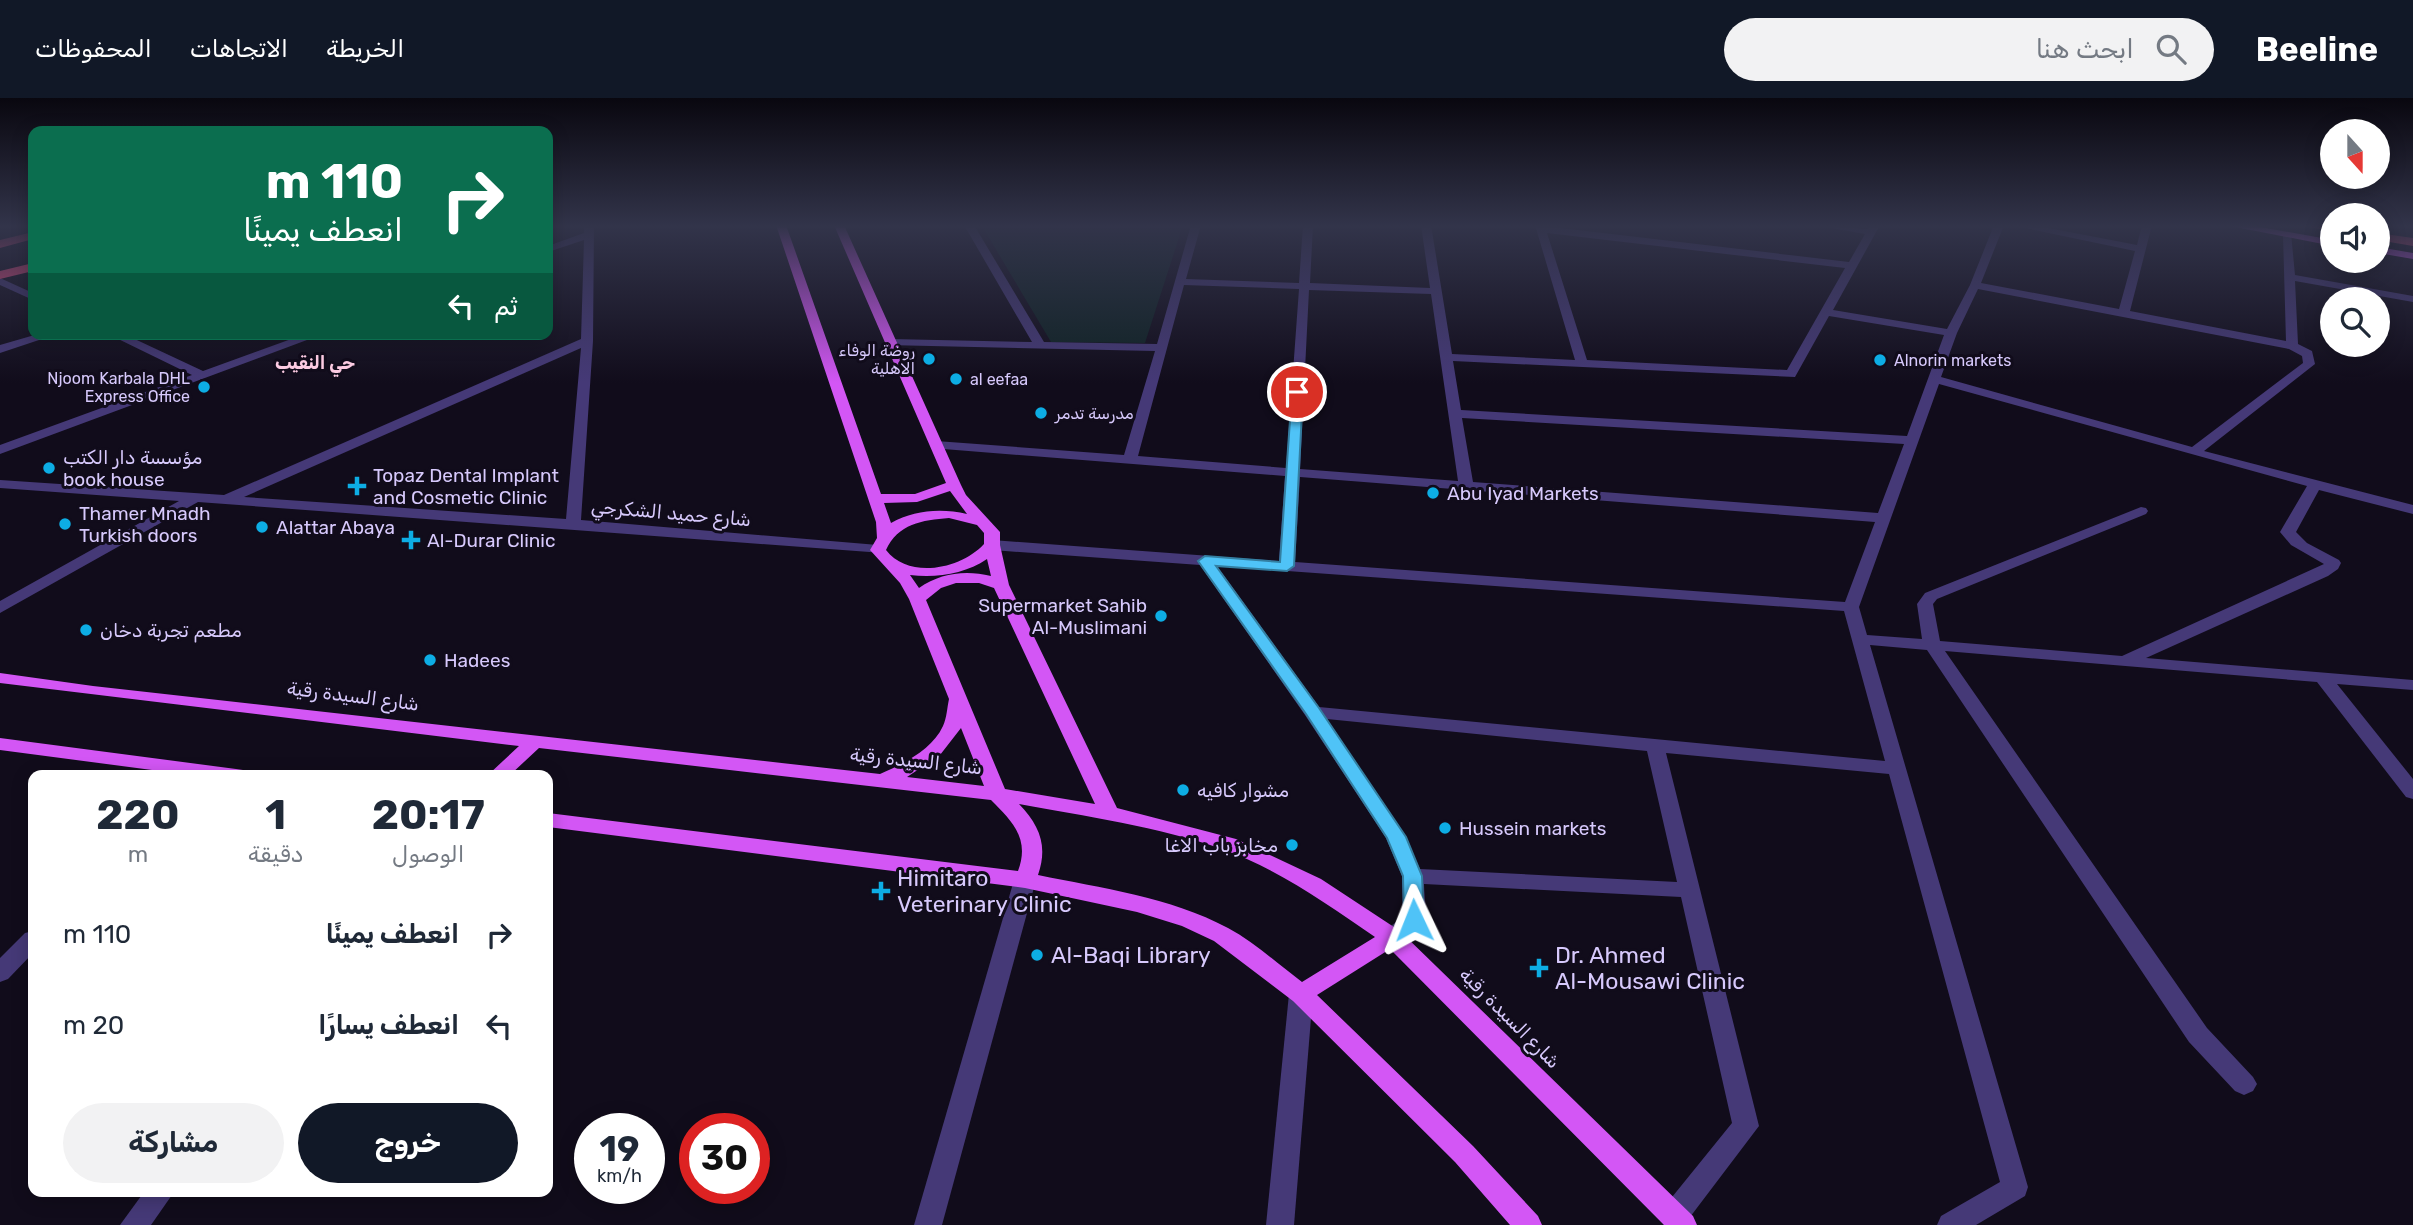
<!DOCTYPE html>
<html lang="ar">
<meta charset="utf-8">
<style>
body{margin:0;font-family:Rubik,"Noto Naskh Arabic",sans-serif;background:#f2f2f3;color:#1f2937;direction:rtl;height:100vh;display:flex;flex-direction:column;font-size:26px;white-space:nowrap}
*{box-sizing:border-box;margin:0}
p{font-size:23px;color:#747a83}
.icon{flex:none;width:38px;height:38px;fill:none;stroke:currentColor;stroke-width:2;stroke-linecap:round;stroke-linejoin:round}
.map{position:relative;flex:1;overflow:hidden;direction:ltr}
.details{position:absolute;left:28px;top:672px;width:525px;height:427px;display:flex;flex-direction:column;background:#fff;border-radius:14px;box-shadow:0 4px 18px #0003;direction:rtl}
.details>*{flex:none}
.banner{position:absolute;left:28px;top:28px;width:525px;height:214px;border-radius:14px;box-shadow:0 4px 18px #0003;direction:rtl;background:#0b6e4f;color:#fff;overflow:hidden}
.needle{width:46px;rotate:159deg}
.controls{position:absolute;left:2320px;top:21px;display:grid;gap:14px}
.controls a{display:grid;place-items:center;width:70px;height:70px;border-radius:50%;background:#fff;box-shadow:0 4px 18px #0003;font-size:35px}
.speed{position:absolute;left:574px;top:1015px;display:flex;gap:14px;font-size:35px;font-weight:700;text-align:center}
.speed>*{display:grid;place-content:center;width:91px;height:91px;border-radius:50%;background:#fff;box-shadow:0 4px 18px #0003;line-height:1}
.speed small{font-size:18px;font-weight:400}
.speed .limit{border:10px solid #d22;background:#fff;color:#111}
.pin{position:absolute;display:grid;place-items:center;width:60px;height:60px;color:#fff;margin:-30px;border:4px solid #fff;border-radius:50%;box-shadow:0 2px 7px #0007}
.me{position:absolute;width:77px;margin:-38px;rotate:358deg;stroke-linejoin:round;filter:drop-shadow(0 0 5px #0008)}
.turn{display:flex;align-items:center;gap:24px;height:147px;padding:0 35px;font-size:32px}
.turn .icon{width:91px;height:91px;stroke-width:2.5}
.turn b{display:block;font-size:49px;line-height:60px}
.then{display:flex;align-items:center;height:66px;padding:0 35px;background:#0003;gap:14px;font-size:26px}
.eta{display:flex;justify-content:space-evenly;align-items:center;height:119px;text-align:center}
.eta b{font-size:42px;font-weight:700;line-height:49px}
.primary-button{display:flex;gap:14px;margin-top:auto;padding:14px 35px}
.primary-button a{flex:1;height:80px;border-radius:42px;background:#111827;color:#fff;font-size:28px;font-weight:700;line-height:80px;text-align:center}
.primary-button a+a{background:#f2f2f3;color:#1f2937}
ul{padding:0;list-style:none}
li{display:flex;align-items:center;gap:21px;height:91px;padding:0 35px}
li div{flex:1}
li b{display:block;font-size:26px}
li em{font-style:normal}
header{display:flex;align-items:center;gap:42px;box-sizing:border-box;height:98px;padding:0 35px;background:#111827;color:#fff}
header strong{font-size:33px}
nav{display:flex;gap:38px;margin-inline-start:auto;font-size:24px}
.search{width:490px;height:63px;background:#f2f2f3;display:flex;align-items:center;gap:18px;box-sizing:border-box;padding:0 24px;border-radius:38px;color:#747a83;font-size:26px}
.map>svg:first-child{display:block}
.green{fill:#0f2224}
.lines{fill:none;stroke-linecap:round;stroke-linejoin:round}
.minor{fill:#453977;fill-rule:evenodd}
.major{fill:#d356f5;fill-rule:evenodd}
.highway{fill:#f54b82;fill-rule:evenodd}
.shaded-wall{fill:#1d142e}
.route{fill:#4fc3f7;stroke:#337fa1;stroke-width:2}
.poi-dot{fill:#0dade4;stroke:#110c1b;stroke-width:2.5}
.labels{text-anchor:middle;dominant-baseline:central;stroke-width:6;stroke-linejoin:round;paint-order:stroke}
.far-poi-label{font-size:16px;fill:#d7c9fc;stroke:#110c1b;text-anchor:start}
.far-neighbourhood-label{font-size:18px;font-weight:bold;fill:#fccbe2;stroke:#110c1b}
.poi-label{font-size:19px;fill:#d7c9fc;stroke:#110c1b;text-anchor:start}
.street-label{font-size:19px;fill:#d7c9fc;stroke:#110c1b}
.near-poi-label{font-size:23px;fill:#d7c9fc;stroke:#110c1b;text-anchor:start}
</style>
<header>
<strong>Beeline</strong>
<div class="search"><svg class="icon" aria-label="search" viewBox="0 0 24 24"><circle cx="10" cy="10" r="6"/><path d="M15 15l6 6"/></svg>ابحث هنا</div>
<nav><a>الخريطة</a><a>الاتجاهات</a><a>المحفوظات</a></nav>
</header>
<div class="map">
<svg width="2413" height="1127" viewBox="0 0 2413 1127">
<rect width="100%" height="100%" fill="#110c1b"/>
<path class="green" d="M1183,127L1145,245L1051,244L982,128Z"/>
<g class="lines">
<g class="minor">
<path d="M584,127H594L593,243L581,422L878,447L883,449L886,452L883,455L198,404L0,515V503L179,403L0,390V382L224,397L581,241L584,142L548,154V148L584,135ZM581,250L566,421L244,399Z"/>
<path d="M964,127H974L1044,244L1157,246L1191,127H1201L1186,181L1299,185L1303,127H1313L1310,185L1430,190L1421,127H1431L1452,256L1575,262L1535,127L1849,164L1865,136L1814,127L1868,131L1870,127H1880L1833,212L1947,231L1970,187L1994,127H2004L1981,185L2119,211L2135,153L2011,127H2033L2137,147L2142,127H2152L2130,213L2286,243L2283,137L2291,135L2295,177L2413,198V204L2295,183L2298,246L2312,253L2315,266L2204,353L2413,407V416L2319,392L2296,434L2307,445L2339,462L2341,465L2338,471L2328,478L2146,560L2413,582V592L2337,586L2413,681V701L2406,699L2317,584L1945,553L2207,930L2253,979L2257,986L2253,993L2244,997L2235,993L2189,944L1927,552L1870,547L2028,1089L2025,1098L1976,1127H1937L1941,1118L2000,1084L1889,676L1666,655L1759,1028L1684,1127H1664L1660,1118L1664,1109L1732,1025L1681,799L1424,786C1424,797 1427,811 1425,821C1422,835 1397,849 1384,845L1381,839L1384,833L1403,819L1402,778L1386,740L1305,617L1200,467L992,452L984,447L992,442L1279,463L1285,378L931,350V344L936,343L1124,357L1155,253L887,247L885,245L891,241L1032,244ZM1547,135L1845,170L1787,272L1587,262ZM1184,187L1299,191L1286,370L1138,358ZM1978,191L2289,251L2302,258L2303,265L2192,349L1941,279L1957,235ZM1309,192L1431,196L1458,383L1300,371ZM1829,218L1944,237L1907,338L1461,312L1453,263L1795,279ZM1939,286L2307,388L2280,434L2291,447L2324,466L2122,558L1940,543L1933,506L1937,501L2146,416L2148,413L2146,410L2141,409L1925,495L1917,506L1922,541L1867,537L1859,509ZM1462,320L1904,346L1878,415L1473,384ZM1300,379L1875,424L1845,504L1295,464ZM1217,468L1844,513L1885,663L1319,609ZM1327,621L1647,653L1677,784L1420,771L1403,734Z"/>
<path d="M0,180L33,195V202L0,187Z"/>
<path d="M38,236H57L0,255V247Z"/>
<path d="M108,236H124L203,273L305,236H323L0,356V347L192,277Z"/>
<path d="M1025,774L1033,777L1036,782L942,1127H914L1014,782L1017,777Z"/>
<path d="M33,833V855L8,881L0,884V860L25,835Z"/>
<path d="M1301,887L1309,889L1313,896L1294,1127H1266L1289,896L1293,889Z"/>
<path d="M144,1094H174L151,1127H120Z"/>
</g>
<g class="major">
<path d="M776,127H786L881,396H915L946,385L834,127H844L961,387L966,397L1000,434V447L1009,487L1117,710L1236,741L1321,781L1400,833L1693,1118L1697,1127H1664L1390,851L1317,897L1473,1048L1538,1118L1542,1127H1510L1455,1064L1293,903L1214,843L1182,828L1137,814L1025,790L548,729V715L1018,773C1030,741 1013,724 991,702L539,650L510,677H488L519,648L0,585V575L93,588L880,676C903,666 932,652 943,628C947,619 947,610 949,601L909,501L900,485L870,452L877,440L876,424ZM950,393L967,416C941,410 914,412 891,425L884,405L917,404ZM949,420L977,427L984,435V446C961,471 909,482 886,452C898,426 922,422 949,420ZM987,461L991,478C965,472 941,475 919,490L910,477C937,480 965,476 987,461ZM956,485H979L994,490L1095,706L1005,691L926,502L941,490ZM961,630L984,688L907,679L940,657ZM1019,706C1084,718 1160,729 1222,751C1278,771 1327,806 1375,839L1302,884C1278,866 1254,844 1228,830C1170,799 1101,790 1038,777C1048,748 1040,728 1019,706Z"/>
<path d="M2225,127H2249L2333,142V148Z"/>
<path d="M2378,149L2413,155V161L2378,155Z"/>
<path d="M0,640L236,671L243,672L246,677H190L0,652Z"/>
</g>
<g class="highway">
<path d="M2308,127H2333V134L2310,129Z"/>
<path d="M33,134V141L0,150V142Z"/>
<path d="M2378,135L2413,140V148L2378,142Z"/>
<path d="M33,165V173L0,181V173Z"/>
</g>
</g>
<path class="shaded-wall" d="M0,127H12L0,130Z"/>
<linearGradient id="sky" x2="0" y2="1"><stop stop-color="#09070f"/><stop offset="0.45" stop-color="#32344a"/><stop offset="1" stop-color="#32344a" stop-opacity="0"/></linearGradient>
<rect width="2413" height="285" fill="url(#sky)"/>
<path class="route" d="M1297,291L1303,294L1294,468L1287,473L1216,468L1319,610L1406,739L1422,778L1424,822L1421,828L1414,830L1407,828L1404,822L1403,778L1387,740L1306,616L1198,463L1205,458L1280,464L1292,294Z"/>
<g class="poi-dot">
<circle cx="929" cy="261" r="7"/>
<circle cx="1880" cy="262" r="7"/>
<circle cx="956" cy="281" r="7"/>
<circle cx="204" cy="289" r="7"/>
<circle cx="1041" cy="315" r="7"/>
<circle cx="49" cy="370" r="7"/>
<path d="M353.5 377.5h7v7h7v7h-7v7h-7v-7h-7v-7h7z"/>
<circle cx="1433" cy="395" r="7"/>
<circle cx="65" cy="426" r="7"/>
<circle cx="262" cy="429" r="7"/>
<path d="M407.5 431.5h7v7h7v7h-7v7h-7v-7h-7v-7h7z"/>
<circle cx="1161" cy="518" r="7"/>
<circle cx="86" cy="532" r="7"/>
<circle cx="430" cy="562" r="7"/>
<circle cx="1183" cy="692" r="7"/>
<circle cx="1445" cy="730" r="7"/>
<circle cx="1292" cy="747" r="7"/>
<path d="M877.5 782.5h7v7h7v7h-7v7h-7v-7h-7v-7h7z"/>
<circle cx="1037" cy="857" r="7"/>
<path d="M1535.5 859.5h7v7h7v7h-7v7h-7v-7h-7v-7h7z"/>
</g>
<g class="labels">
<g class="far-poi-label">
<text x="915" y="252" text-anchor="end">روضة الوفاء<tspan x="915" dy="18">الاهلية</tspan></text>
<text x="1894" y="262">Alnorin markets</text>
<text x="190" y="280" text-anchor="end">Njoom Karbala DHL<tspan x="190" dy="18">Express Office</tspan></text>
<text x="970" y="281">al eefaa</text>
<text x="1055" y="315">مدرسة تدمر</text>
</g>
<g class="far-neighbourhood-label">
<text x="315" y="265">حي النقيب</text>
</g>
<g class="poi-label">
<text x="63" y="359">مؤسسة دار الكتب<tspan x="63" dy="22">book house</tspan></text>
<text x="373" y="377">Topaz Dental Implant<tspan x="373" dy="22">and Cosmetic Clinic</tspan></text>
<text x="1447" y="395">Abu Iyad Markets</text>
<text x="79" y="415">Thamer Mnadh<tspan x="79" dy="22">Turkish doors</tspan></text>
<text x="276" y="429">Alattar Abaya</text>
<text x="427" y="442">Al-Durar Clinic</text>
<text x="1147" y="507" text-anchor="end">Supermarket Sahib<tspan x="1147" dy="22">Al-Muslimani</tspan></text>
<text x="100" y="532">مطعم تجربة دخان</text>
<text x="444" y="562">Hadees</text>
<text x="1197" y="692">مشوار كافيه</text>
<text x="1459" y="730">Hussein markets</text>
<text x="1278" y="747" text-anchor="end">مخابز باب الاغا</text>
</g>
<g class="street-label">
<text transform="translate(671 415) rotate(5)">شارع حميد الشكرجي</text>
<text transform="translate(353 598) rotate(7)">شارع السيدة رقية</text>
<text transform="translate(916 663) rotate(6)">شارع السيدة رقية</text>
<text transform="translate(1510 920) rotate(45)">شارع السيدة رقية</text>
</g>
<g class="near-poi-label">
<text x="897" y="780">Himitaro<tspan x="897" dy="26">Veterinary Clinic</tspan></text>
<text x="1051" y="857">Al-Baqi Library</text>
<text x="1555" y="857">Dr. Ahmed<tspan x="1555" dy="26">Al-Mousawi Clinic</tspan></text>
</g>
</g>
</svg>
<div class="controls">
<a><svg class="needle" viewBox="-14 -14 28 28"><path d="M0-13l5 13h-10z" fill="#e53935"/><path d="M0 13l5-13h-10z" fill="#747a83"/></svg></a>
<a><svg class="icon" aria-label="sound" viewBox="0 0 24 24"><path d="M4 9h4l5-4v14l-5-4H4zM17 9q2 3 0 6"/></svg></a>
<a><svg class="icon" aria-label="search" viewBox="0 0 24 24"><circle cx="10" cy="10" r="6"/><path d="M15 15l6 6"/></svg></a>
</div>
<div class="speed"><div>19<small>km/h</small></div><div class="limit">30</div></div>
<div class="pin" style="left:1297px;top:294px;background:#d93025"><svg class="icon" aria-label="arrive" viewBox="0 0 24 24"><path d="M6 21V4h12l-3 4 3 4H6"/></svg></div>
<svg class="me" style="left:1414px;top:822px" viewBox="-20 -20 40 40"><path d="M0-17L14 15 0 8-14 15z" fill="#4fc3f7" stroke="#fff" stroke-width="4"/></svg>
<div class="banner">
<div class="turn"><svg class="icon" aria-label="right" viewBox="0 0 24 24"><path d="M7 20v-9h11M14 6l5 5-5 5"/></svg><div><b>110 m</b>انعطف يمينًا</div></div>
<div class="then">ثم<svg class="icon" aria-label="left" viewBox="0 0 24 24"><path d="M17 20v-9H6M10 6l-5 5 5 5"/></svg></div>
</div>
<section class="details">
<div class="eta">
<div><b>20:17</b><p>الوصول</p></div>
<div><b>1</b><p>دقيقة</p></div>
<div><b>220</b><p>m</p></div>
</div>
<ul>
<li><svg class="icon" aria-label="right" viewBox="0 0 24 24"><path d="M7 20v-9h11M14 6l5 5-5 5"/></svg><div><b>انعطف يمينًا</b></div><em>110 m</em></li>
<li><svg class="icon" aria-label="left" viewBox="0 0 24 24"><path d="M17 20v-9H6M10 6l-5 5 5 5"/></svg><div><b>انعطف يسارًا</b></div><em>20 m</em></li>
</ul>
<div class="primary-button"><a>خروج</a><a>مشاركة</a></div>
</section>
</div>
